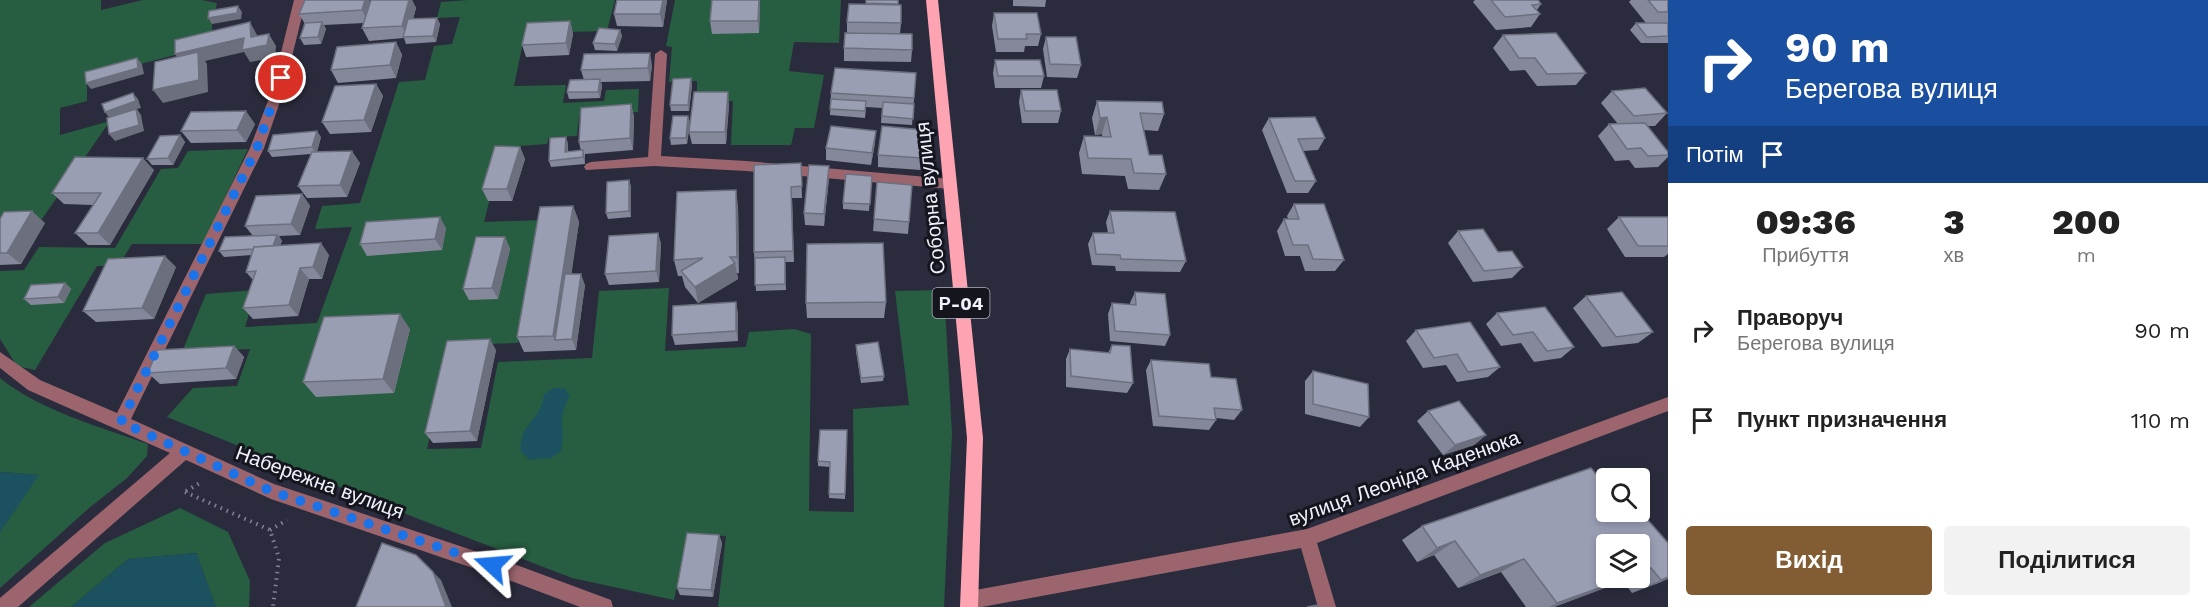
<!DOCTYPE html>
<html lang="uk">
<meta charset="utf-8">
<style>
body{margin:0;font-family:"Work Sans",sans-serif;background:#f2f2f2;color:#222;height:100vh;display:flex;flex-direction:column;font-size:22px;white-space:nowrap}
*{box-sizing:border-box;margin:0}
p{font-size:20px;color:#767676}
.icon{flex:none;width:33px;height:33px;fill:none;stroke:currentColor;stroke-width:2;stroke-linecap:round;stroke-linejoin:round}
.map{position:relative;flex:1;overflow:hidden}
.panel{display:flex;flex-direction:column;background:#fff;width:540px}
.panel>*{flex:none}
.banner{background:#1a4fa0;color:#fff;overflow:hidden}
.buttons{position:absolute;left:1596px;top:468px;display:grid;gap:12px}
.buttons a{display:grid;place-items:center;width:54px;height:54px;border-radius:6px;background:#fff;box-shadow:0 3px 9px #0003;font-size:30px}
.pin{position:absolute;display:grid;place-items:center;width:51px;height:51px;color:#fff;margin:-26px;border:3px solid #fff;border-radius:50%;box-shadow:0 2px 6px #0007}
.me{position:absolute;width:66px;margin:-33px;rotate:289deg;stroke-linejoin:round;filter:drop-shadow(0 0 4px #0008)}
.turn{display:flex;align-items:center;gap:21px;height:126px;padding:0 18px;font-size:27px}
.turn .icon{width:78px;height:78px;stroke-width:2.5}
.turn b{display:block;font-size:42px;line-height:51px}
.then{display:flex;align-items:center;height:57px;padding:0 18px;background:#0003;gap:12px;font-size:22px}
.eta{display:flex;justify-content:space-evenly;align-items:center;height:102px;text-align:center}
.eta b{font-size:36px;font-weight:800;line-height:42px}
.button{display:flex;gap:12px;margin-top:auto;padding:12px 18px}
.button a{flex:1;height:69px;border-radius:6px;background:#825c33;color:#fff;font-size:24px;font-weight:800;line-height:69px;text-align:center}
.button a+a{background:#f2f2f2;color:#222}
ul{padding:0;list-style:none}
li{display:flex;align-items:center;gap:18px;height:90px;padding:0 18px}
li div{flex:1}
li b{display:block;font-size:22px}
li em{font-style:normal}
main{display:flex;flex:1;min-height:0}
.map>svg:first-child{display:block}
.green{fill:#275e41}
.water{fill:#1c5260}
.lines{fill:none;stroke-linecap:round;stroke-linejoin:round}
.path{stroke:#828492;stroke-width:4;stroke-dasharray:1.5 5;stroke-linecap:butt}
.minor{fill:#9c656e;fill-rule:evenodd}
.major{fill:#fea3b2;fill-rule:evenodd}
.wall{fill:#84889a;fill-rule:evenodd}
.shaded-wall{fill:#6c6f7d}
.building{fill:#9a9eb3;stroke:#6c6f7d;stroke-width:1.5}
.route{stroke:#1a73e8;stroke-width:10;stroke-dasharray:0 18}
.labels{text-anchor:middle;dominant-baseline:central;stroke-width:6;stroke-linejoin:round;paint-order:stroke}
.shield{fill:#14151d;stroke:#aeb0ba;stroke-width:1.5}
.shield-label{font-size:18px;font-weight:bold;fill:#f0f2fd}
.street-label{font-size:20px;fill:#f0f2fd;stroke:#14151d}
</style>
<main>
<div class="map">
<svg width="1668" height="607" viewBox="0 0 1668 607">
<rect width="100%" height="100%" fill="#2a2c3d"/>
<g class="green">
<path d="M0,0H101V10L143,0H201L217,3L212,24L213,45L87,78V101L60,108V135L110,121L42,219L13,222L0,242Z"/>
<path d="M468,0H615L607,31L525,33L514,86L566,85L563,103L604,101L606,90L639,89L638,112L579,117L577,136L549,137L547,144L503,147L484,222L542,220L518,343L450,345L427,449L481,448L498,362L592,358L599,291L669,288L665,351L746,347L749,332L794,329L811,334L809,511L854,512L853,409L909,405L895,291L944,290L952,434L944,607H718L726,536L687,534L674,600L572,578L411,516L167,417L193,388L237,386L250,349L182,352L206,294L256,290L245,327L317,323L352,227L315,229L322,206L360,203L399,82L425,80L434,46L452,44L460,17L437,18L441,2Z"/>
<path d="M675,0H841L839,43L794,42L789,71L824,75L814,128H795L791,145H731L733,101L697,102V81L669,82L672,47L666,46Z"/>
<path d="M248,149L203,244H132L118,266H97L35,370L17,366L0,339V271L24,270L39,247L115,248L161,169L178,168L188,151Z"/>
<path d="M0,378C37,409 102,428 148,444L147,456L127,478L89,508L0,588V532L38,475L0,472Z"/>
<path d="M180,508L228,532L250,581L249,607H216L196,553L128,559L71,607H29L105,543Z"/>
</g>
<g class="water">
<path d="M554,388H564L570,396C555,421 567,428 561,451L551,458L530,460L521,452C518,421 541,424 544,394Z"/>
<path d="M0,472L39,475L0,532Z"/>
<path d="M196,553L216,607H71L128,559Z"/>
</g>
<g class="lines">
<g class="path">
<path d="M186,491L200,483"/>
<path d="M185,492L270,530L279,558L273,607"/>
<path d="M270,530L287,520"/>
</g>
<g class="minor">
<path d="M294,0H306L283,93L264,148L131,419L274,484L514,564L611,600L613,607H580L514,582L271,499L186,460L18,607H0V598L170,453L28,390L0,368V352L40,380L117,413L250,148L271,93Z"/>
<path d="M661,50L667,54L661,156L746,161L950,179L957,184L950,189L746,171L654,166L586,170L584,167L586,164L591,162L648,157L655,54Z"/>
<path d="M1668,397V411L1317,543L1336,607H1318L1301,548L982,607H965L961,600L964,594L970,591L1307,529Z"/>
</g>
<path class="major" d="M926,0H938L983,438L978,607H960L967,438Z"/>
</g>
<g class="wall">
<path d="M305,0H369L370,2L371,0H412L416,8L413,19L437,18L440,24L436,42L406,44L404,38L369,41L362,28L364,23L324,25L326,29L321,44L304,45L300,38L305,24L299,14Z"/>
<path d="M667,0L663,27L617,26L614,14Z"/>
<path d="M866,0H898V5L901,23L900,34L912,50L911,62L844,61V48L847,33V22L866,5Z"/>
<path d="M1013,0H1046L1045,7L1013,6Z"/>
<path d="M1475,0H1538L1541,4L1537,10L1540,14L1531,27L1496,30L1473,2Z"/>
<path d="M1631,0H1668V43H1641L1630,30L1636,23H1646L1629,2Z"/>
<path d="M760,5L759,33L712,34L710,21Z"/>
<path d="M994,13L1041,34L1038,46H1025L1024,52H996L992,26Z"/>
<path d="M570,21L573,34L569,55L526,57L522,45Z"/>
<path d="M620,30L622,36L617,51L595,50L593,43Z"/>
<path d="M1503,35L1586,73L1576,85L1537,86L1525,70L1510,71L1493,48Z"/>
<path d="M1046,37L1081,65L1077,78L1047,77L1043,49Z"/>
<path d="M396,42L402,55L396,78L338,83L331,70Z"/>
<path d="M995,60L1044,76L1041,88H995L993,73Z"/>
<path d="M652,65L650,81L601,82L602,86L600,98L569,99L567,92L584,80L581,70Z"/>
<path d="M916,73L912,125L881,123L882,108L866,107L865,118L830,115L831,93Z"/>
<path d="M691,78L692,85L689,111H671L670,105Z"/>
<path d="M376,84L383,96L371,132L330,134L322,122Z"/>
<path d="M1021,90L1061,111L1058,123H1022L1019,102Z"/>
<path d="M1612,91L1667,113L1655,126H1647L1668,152V157L1658,167L1635,168L1629,160L1615,161L1598,136L1609,124H1618L1601,103Z"/>
<path d="M1097,101L1164,114L1158,131L1144,130L1149,155L1166,174L1159,190L1128,189L1125,176L1082,174L1079,153L1084,136L1102,137V134L1095,135L1092,118Z"/>
<path d="M631,104L634,117L633,150L585,154V164L551,167L549,161L568,143V152L581,151L579,142Z"/>
<path d="M729,104L726,144H692L689,132Z"/>
<path d="M688,116L690,123L687,144L671,145L670,138Z"/>
<path d="M1269,118L1325,138L1318,150L1303,151L1316,181L1308,193H1287L1262,130Z"/>
<path d="M255,124L246,142L191,143L181,131Z"/>
<path d="M924,130L921,170L878,167V155Z"/>
<path d="M180,135L185,142L173,165H152L147,159Z"/>
<path d="M321,137L317,152L360,163L347,197L307,198L298,186L311,154L272,157L268,151Z"/>
<path d="M875,143L871,165L826,160V148Z"/>
<path d="M520,147L525,159L512,201H488L482,189Z"/>
<path d="M801,163L802,198H792L794,262H785L786,290L756,291L754,252Z"/>
<path d="M829,166V178L824,226L805,225L804,213Z"/>
<path d="M154,170L110,245H88L75,233L93,205L64,204L52,193Z"/>
<path d="M872,176L869,211L843,209V203Z"/>
<path d="M631,186V217L608,219L606,213Z"/>
<path d="M302,194L310,206L300,235L279,236L282,241L280,245L329,255L322,279H309L298,316L253,319L243,308L253,280L246,272L252,255L224,257L219,251L253,236L245,226Z"/>
<path d="M1294,204L1344,260L1335,271H1305L1300,256H1285L1277,231L1284,219H1288L1287,216Z"/>
<path d="M573,206L579,222L571,274L585,285L576,350L524,352L517,337Z"/>
<path d="M738,206L739,273H737L738,279L698,303L685,287L682,276H678L674,260Z"/>
<path d="M1110,211L1186,261L1180,272L1116,271L1115,266L1092,265L1088,244L1093,233H1108L1106,222Z"/>
<path d="M1619,217H1668V254L1664,257H1625L1607,229Z"/>
<path d="M0,219L45,223L21,264L0,265Z"/>
<path d="M874,219L909,222L908,234L873,231Z"/>
<path d="M446,228L442,250L367,256L360,244Z"/>
<path d="M1458,231L1498,252L1523,267L1512,278L1473,282L1448,243Z"/>
<path d="M658,233L661,244L659,282L609,285L605,274Z"/>
<path d="M505,237L510,249L498,299L469,300L463,289Z"/>
<path d="M176,267L154,319L96,322L83,311Z"/>
<path d="M65,283L71,289L64,303L31,305L24,299Z"/>
<path d="M1135,292L1170,335L1165,346L1110,341L1108,314L1112,303L1130,305V303Z"/>
<path d="M1586,296L1653,332L1638,343L1602,347L1573,308Z"/>
<path d="M886,302L884,318H807L806,303Z"/>
<path d="M738,313V341L675,345L672,335Z"/>
<path d="M1497,313L1574,347L1561,358L1534,362L1521,343L1501,346L1486,324Z"/>
<path d="M410,329L394,393L316,397L303,382Z"/>
<path d="M1416,330L1500,367L1488,377L1457,382L1446,365L1423,368L1406,341Z"/>
<path d="M856,345L884,376L883,381L861,383L856,351Z"/>
<path d="M1112,345L1133,383L1127,393L1066,387V359L1070,349L1108,353Z"/>
<path d="M234,346L244,357L236,379L160,384L148,373Z"/>
<path d="M496,350L477,441L433,443L425,433Z"/>
<path d="M1151,360L1211,377L1242,410L1234,420L1216,418V420L1209,430L1153,426L1146,370Z"/>
<path d="M1313,371L1369,417L1360,427L1305,414V381Z"/>
<path d="M1428,411L1486,435L1474,445L1443,455L1417,421Z"/>
<path d="M847,430L845,499L829,498L830,467L818,466V461Z"/>
<path d="M1630,514L1668,543L1661,582L1632,593L1623,581L1554,607H1526L1501,572L1458,588L1434,555L1417,562L1402,540L1422,526ZM1640,544V578H1606Z"/>
<path d="M719,535L722,543L713,597L680,595L677,588Z"/>
</g>
<g class="shaded-wall">
<path d="M365,0H369L373,7L368,23L362,10Z"/>
<path d="M409,0H412L416,8L408,38L402,26Z"/>
<path d="M663,0H667L663,27L660,14Z"/>
<path d="M759,0H760V5L759,33L758,21Z"/>
<path d="M238,6L242,12L241,19L212,24L208,18Z"/>
<path d="M437,18L440,24L436,42L433,36Z"/>
<path d="M570,21L573,34L569,55L566,43Z"/>
<path d="M250,22L257,35L258,47L269,34L276,46L275,58L250,62L244,52L205,61L207,64L208,92L163,103L153,90L184,66L175,54L251,37Z"/>
<path d="M322,22L326,29L321,44L318,37Z"/>
<path d="M620,30L622,36L617,51L615,44Z"/>
<path d="M396,42L402,55L396,78L390,65Z"/>
<path d="M650,53L652,65L650,81L648,68Z"/>
<path d="M137,58L142,64L144,74L91,89L86,83Z"/>
<path d="M691,78L692,85L689,111L688,105Z"/>
<path d="M600,79L602,86L600,98L598,92Z"/>
<path d="M376,84L383,96L371,132L364,120Z"/>
<path d="M728,92L729,104L726,144L725,132Z"/>
<path d="M133,93L138,99L141,108L137,109L141,115L144,131L115,141L109,134L110,119L105,112Z"/>
<path d="M631,104L634,117L633,150L630,138Z"/>
<path d="M246,111L255,124L246,142L237,130Z"/>
<path d="M688,116L690,123L687,144L686,138Z"/>
<path d="M1107,117L1102,134L1095,135L1100,118Z"/>
<path d="M317,131L321,137L316,154L312,147Z"/>
<path d="M876,131L875,143L871,165L872,153Z"/>
<path d="M180,135L185,142L173,165L168,158Z"/>
<path d="M566,137L568,143L567,158L565,152Z"/>
<path d="M520,147L525,159L512,201L507,189Z"/>
<path d="M583,150L585,157V164L583,157Z"/>
<path d="M352,151L360,163L347,197L340,185Z"/>
<path d="M143,158L154,170L110,245L98,233Z"/>
<path d="M829,166V178L824,226V214Z"/>
<path d="M629,180L631,186V217L629,211Z"/>
<path d="M736,190L738,206L739,273L737,257Z"/>
<path d="M302,194L310,206L300,235L291,224Z"/>
<path d="M573,206L579,222L562,340H555L553,336Z"/>
<path d="M32,211L45,223L21,264L7,253Z"/>
<path d="M440,217L446,228L442,250L435,239Z"/>
<path d="M658,233L661,244L659,282L656,271Z"/>
<path d="M277,235L282,241L277,254L272,248Z"/>
<path d="M505,237L510,249L498,299L492,288Z"/>
<path d="M321,243L329,255L322,279L313,267Z"/>
<path d="M165,256L176,267L154,319L142,308Z"/>
<path d="M735,263L738,279L698,303L695,287Z"/>
<path d="M300,268L309,279L298,316L289,305Z"/>
<path d="M581,274L585,285L576,350L572,339Z"/>
<path d="M65,283L71,289L64,303L58,297Z"/>
<path d="M736,302L738,313V341L736,331Z"/>
<path d="M400,314L410,329L394,393L383,379Z"/>
<path d="M490,339L496,350L477,441L470,431Z"/>
<path d="M234,346L244,357L236,379L226,368Z"/>
<path d="M1486,435L1474,445L1443,455L1455,445Z"/>
<path d="M719,535L722,543L713,597L711,590Z"/>
<path d="M1455,541L1434,555L1417,562L1437,548Z"/>
<path d="M416,555L441,580L452,607H446Z"/>
<path d="M1524,559L1501,572L1458,588L1480,575Z"/>
<path d="M1668,577V579L1661,582L1632,593Z"/>
<path d="M1627,578H1632L1554,607H1549L1557,603Z"/>
</g>
<g class="building">
<path d="M305,0H365L362,10L299,14Z"/>
<path d="M371,0H409L402,26L362,28Z"/>
<path d="M617,0H663L660,14H614Z"/>
<path d="M712,0H759L758,21H710Z"/>
<path d="M866,0H898V4L866,3Z"/>
<path d="M1491,0H1538L1541,4L1532,5L1540,14L1505,17Z"/>
<path d="M1648,0H1668V12H1658Z"/>
<path d="M849,4L901,5V23L847,22Z"/>
<path d="M238,6L237,13L208,18L209,11Z"/>
<path d="M994,13H1037L1041,34H1026L1027,39H998Z"/>
<path d="M437,18L433,36L403,37L408,19Z"/>
<path d="M570,21L566,43L522,45L527,23Z"/>
<path d="M250,22L251,37L269,34L267,45L242,50L244,38L175,54V40Z"/>
<path d="M322,22L318,37L300,38L305,23Z"/>
<path d="M1636,23H1668V36L1647,37Z"/>
<path d="M599,28L620,30L615,44L593,43Z"/>
<path d="M845,33L912,34V50L844,48Z"/>
<path d="M1556,33L1586,73L1547,74L1535,58H1519L1503,35Z"/>
<path d="M1046,37H1076L1081,65L1050,64Z"/>
<path d="M396,42L390,65L331,70L337,47Z"/>
<path d="M198,52L199,80L153,90L155,62Z"/>
<path d="M650,53L648,68L581,70L584,54Z"/>
<path d="M137,58L138,68L86,83L85,72Z"/>
<path d="M995,60H1040L1044,76H998Z"/>
<path d="M835,68L916,73L914,98L831,93Z"/>
<path d="M691,78L688,105H670L673,79Z"/>
<path d="M600,79L598,92H567L570,80Z"/>
<path d="M376,84L364,120L322,122L335,86Z"/>
<path d="M1645,88L1667,113L1634,116L1612,91Z"/>
<path d="M1021,90H1057L1061,111H1025Z"/>
<path d="M694,92H728L725,132H689Z"/>
<path d="M133,93L136,101L105,112L102,104Z"/>
<path d="M831,99L866,101L865,111L830,109Z"/>
<path d="M1097,101L1162,102L1164,114L1140,113L1149,155H1162L1166,174L1134,173L1131,159L1088,158L1084,136L1111,137L1107,117L1100,118Z"/>
<path d="M883,102L914,104L913,119L882,116Z"/>
<path d="M631,104L630,138L579,142L581,108Z"/>
<path d="M136,109L139,125L109,134L107,118Z"/>
<path d="M246,111L237,130L181,131L191,112Z"/>
<path d="M673,116H688L686,138H670Z"/>
<path d="M1315,117L1325,138L1298,139L1316,181H1295L1269,118Z"/>
<path d="M1645,123L1668,152V155L1648,156L1641,148L1627,149L1609,124Z"/>
<path d="M831,126L876,131L872,153L826,148Z"/>
<path d="M882,126L924,130L922,158L878,155Z"/>
<path d="M317,131L312,147L268,151L273,135Z"/>
<path d="M180,135L168,158L147,159L160,136Z"/>
<path d="M566,137L565,152L583,150V157L549,161L550,138Z"/>
<path d="M495,146L520,147L507,189H482Z"/>
<path d="M352,151L340,185L298,186L312,152Z"/>
<path d="M75,157L143,158L98,233H75L101,193H52Z"/>
<path d="M801,163L802,186L791,187L793,251L754,252V165Z"/>
<path d="M809,165L829,166L824,214L804,213Z"/>
<path d="M846,174L872,176L870,204L843,203Z"/>
<path d="M629,180V211L606,213L607,182Z"/>
<path d="M877,182L912,185L909,222L874,219Z"/>
<path d="M736,190L737,257H730L735,263L695,287L681,271L703,258L674,260L677,192Z"/>
<path d="M302,194L291,224L245,226L256,196Z"/>
<path d="M1294,204H1324L1344,260L1313,259L1308,245H1293L1284,219H1299Z"/>
<path d="M573,206L553,336L517,337L540,207Z"/>
<path d="M32,211L7,253H0V219L4,212Z"/>
<path d="M1110,211L1175,212L1186,261L1121,259L1120,255L1096,254L1093,233H1114Z"/>
<path d="M440,217L435,239L360,244L366,222Z"/>
<path d="M1619,217H1668V246H1638Z"/>
<path d="M1483,229L1498,252L1512,251L1523,267L1484,271L1458,231Z"/>
<path d="M658,233L656,271L605,274L609,236Z"/>
<path d="M277,235L273,246L254,247V249L219,251L225,237Z"/>
<path d="M476,237H505L492,288L463,289Z"/>
<path d="M321,243L313,267L300,268L289,305L243,308L256,271L246,272L254,247Z"/>
<path d="M883,243L886,302L806,303L807,244Z"/>
<path d="M165,256L142,308L83,311L108,259Z"/>
<path d="M785,257V284L755,285V258Z"/>
<path d="M565,274H581L572,339L555,340Z"/>
<path d="M65,283L58,297L24,299L31,285Z"/>
<path d="M1135,292L1165,294L1170,335L1115,331L1112,303L1136,305Z"/>
<path d="M1622,292L1653,332L1616,337L1586,296Z"/>
<path d="M736,302V331L672,335L673,306Z"/>
<path d="M1545,307L1574,347L1547,351L1533,332L1513,335L1497,313Z"/>
<path d="M400,314L383,379L303,382L324,317Z"/>
<path d="M1470,322L1500,367L1468,372L1457,354L1434,358L1416,330Z"/>
<path d="M490,339L470,431L425,433L447,341Z"/>
<path d="M878,342L884,376L861,378L856,345Z"/>
<path d="M1112,345L1130,346L1133,383L1071,376L1070,349L1110,353Z"/>
<path d="M234,346L226,368L148,373L157,350Z"/>
<path d="M1151,360L1209,364L1211,377L1236,379L1242,410L1214,408L1216,420L1159,416Z"/>
<path d="M1313,371L1368,384L1369,417L1313,404Z"/>
<path d="M1459,401L1486,435L1455,445L1428,411Z"/>
<path d="M820,430H847L845,494H829L830,462L818,461Z"/>
<path d="M1591,468L1606,486V512H1628L1630,514L1640,511L1668,543V577L1661,580L1651,568L1640,573V544H1606V578H1627L1557,603L1524,559L1480,575L1455,541L1437,548L1422,526Z"/>
<path d="M687,533L719,535L711,590L677,588Z"/>
<path d="M382,543L416,555L433,572L446,607H356Z"/>
<path d="M1318,605V607H1307Z"/>
</g>
<g class="lines">
<path class="route" d="M281,78L257,148L121,422L271,491L492,565"/>
</g>
<g class="labels">
<rect class="shield" x="932.5" y="288" width="57" height="30" rx="4.5"/>
<g class="shield-label">
<text x="961" y="303">Р-04</text>
</g>
<g class="street-label">
<text transform="translate(930 198) rotate(-96)">Соборна вулиця</text>
<text transform="translate(1404 478) rotate(-20)">вулиця Леоніда Каденюка</text>
<text transform="translate(320 482) rotate(20)">Набережна вулиця</text>
</g>
</g>
</svg>
<div class="buttons">
<a><svg class="icon" aria-label="search" viewBox="0 0 24 24"><circle cx="10" cy="10" r="6"/><path d="M15 15l6 6"/></svg></a>
<a><svg class="icon" aria-label="layers" viewBox="0 0 24 24"><path d="M12 4l9 5-9 5-9-5zM3 14l9 5 9-5"/></svg></a>
</div>
<div class="pin" style="left:281px;top:78px;background:#d93025"><svg class="icon" aria-label="arrive" viewBox="0 0 24 24"><path d="M6 21V4h12l-3 4 3 4H6"/></svg></div>
<svg class="me" style="left:492px;top:565px" viewBox="-20 -20 40 40"><path d="M0-17L14 15 0 8-14 15z" fill="#1a73e8" stroke="#fff" stroke-width="4"/></svg>
</div>
<section class="panel">
<div class="banner">
<div class="turn"><svg class="icon" aria-label="right" viewBox="0 0 24 24"><path d="M7 20v-9h11M14 6l5 5-5 5"/></svg><div><b>90 m</b>Берегова вулиця</div></div>
<div class="then">Потім<svg class="icon" aria-label="arrive" viewBox="0 0 24 24"><path d="M6 21V4h12l-3 4 3 4H6"/></svg></div>
</div>
<div class="eta">
<div><b>09:36</b><p>Прибуття</p></div>
<div><b>3</b><p>хв</p></div>
<div><b>200</b><p>m</p></div>
</div>
<ul>
<li><svg class="icon" aria-label="right" viewBox="0 0 24 24"><path d="M7 20v-9h11M14 6l5 5-5 5"/></svg><div><b>Праворуч</b><p>Берегова вулиця</p></div><em>90 m</em></li>
<li><svg class="icon" aria-label="arrive" viewBox="0 0 24 24"><path d="M6 21V4h12l-3 4 3 4H6"/></svg><div><b>Пункт призначення</b></div><em>110 m</em></li>
</ul>
<div class="button"><a>Вихід</a><a>Поділитися</a></div>
</section>
</main>
